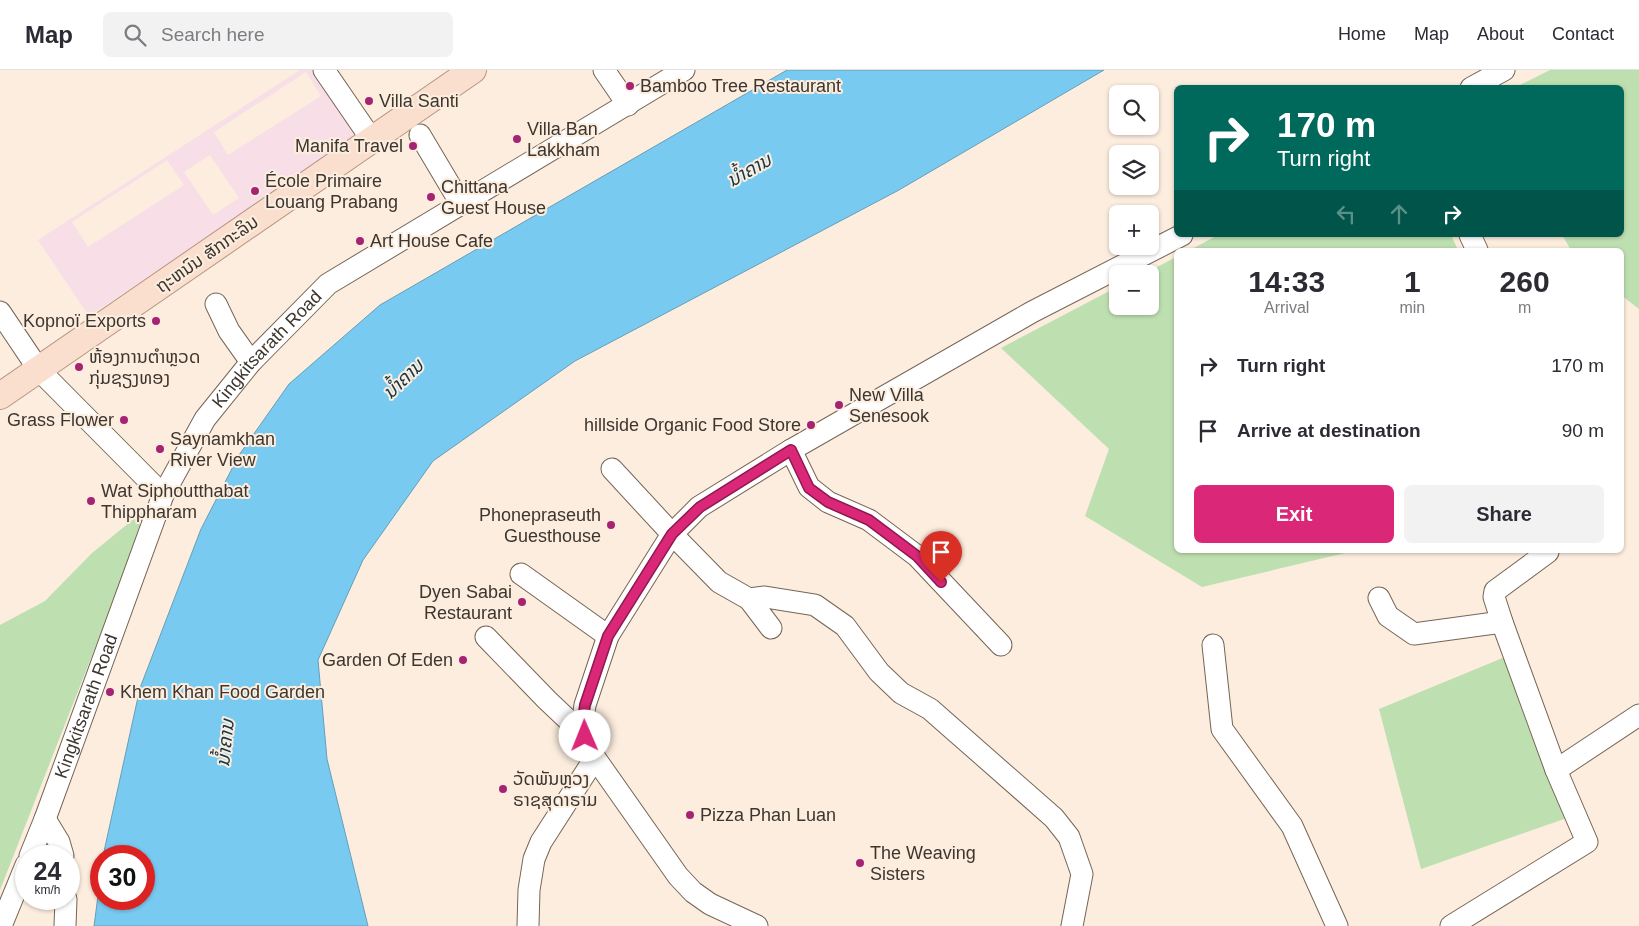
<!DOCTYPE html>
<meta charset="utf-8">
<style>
body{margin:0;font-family:Arial,"Noto Sans Lao",sans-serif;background:#f2f2f3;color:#2b2b33;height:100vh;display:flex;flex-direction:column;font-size:19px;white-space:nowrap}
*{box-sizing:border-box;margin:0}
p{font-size:16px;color:#7c7c81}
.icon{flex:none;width:28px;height:28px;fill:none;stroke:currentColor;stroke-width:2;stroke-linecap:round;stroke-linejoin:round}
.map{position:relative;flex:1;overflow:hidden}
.side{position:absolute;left:1174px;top:178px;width:450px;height:305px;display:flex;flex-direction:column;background:#fff;border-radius:8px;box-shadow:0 1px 4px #0004}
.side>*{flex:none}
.hud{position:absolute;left:1174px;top:15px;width:450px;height:152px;border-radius:8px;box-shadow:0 1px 4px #0004;background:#00695c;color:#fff;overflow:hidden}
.fabs{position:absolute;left:1109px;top:15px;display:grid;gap:10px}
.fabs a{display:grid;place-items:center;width:50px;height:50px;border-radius:8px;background:#fff;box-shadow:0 1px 4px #0004;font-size:25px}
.speed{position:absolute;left:15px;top:775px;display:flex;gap:10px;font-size:25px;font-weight:700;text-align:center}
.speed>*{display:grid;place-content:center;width:65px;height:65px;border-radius:50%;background:#fff;box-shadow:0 1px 4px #0004;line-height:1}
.speed small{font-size:12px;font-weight:400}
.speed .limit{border:8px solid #d22;background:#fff;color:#111}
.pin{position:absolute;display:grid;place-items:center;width:42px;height:42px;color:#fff;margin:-51px -21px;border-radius:50% 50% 50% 0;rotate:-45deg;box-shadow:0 0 5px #0007}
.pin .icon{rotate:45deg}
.me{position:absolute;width:55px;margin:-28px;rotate:359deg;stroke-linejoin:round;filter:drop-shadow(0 0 4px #0008)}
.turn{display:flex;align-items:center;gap:18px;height:105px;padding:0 20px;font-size:22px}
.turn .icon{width:65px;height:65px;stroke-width:2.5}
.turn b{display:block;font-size:35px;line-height:42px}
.lanes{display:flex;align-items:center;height:48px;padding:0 20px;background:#0003;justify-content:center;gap:25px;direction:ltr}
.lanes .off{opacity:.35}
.eta{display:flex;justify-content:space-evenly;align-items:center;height:85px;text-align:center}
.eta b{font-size:30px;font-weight:700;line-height:35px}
.action{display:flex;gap:10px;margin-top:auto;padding:10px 20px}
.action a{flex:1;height:58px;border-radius:8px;background:#db2777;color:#fff;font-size:20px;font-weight:700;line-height:58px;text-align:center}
.action a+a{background:#f2f2f3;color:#2b2b33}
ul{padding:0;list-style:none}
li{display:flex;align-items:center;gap:15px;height:65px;padding:0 20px}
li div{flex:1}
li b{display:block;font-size:19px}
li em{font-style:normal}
header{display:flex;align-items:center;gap:30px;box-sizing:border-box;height:70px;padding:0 25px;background:#fff;border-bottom:1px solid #e1e1e2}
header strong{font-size:24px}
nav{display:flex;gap:28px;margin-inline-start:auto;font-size:18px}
.search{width:350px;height:45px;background:#f2f2f3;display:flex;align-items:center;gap:12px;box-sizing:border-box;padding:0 18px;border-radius:8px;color:#7c7c81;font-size:19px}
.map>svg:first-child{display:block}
.education{fill:#f7dee7;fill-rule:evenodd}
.green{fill:#bee0b1}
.water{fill:#79caf1;stroke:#679eb7}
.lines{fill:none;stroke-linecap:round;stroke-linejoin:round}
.minor-casing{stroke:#766555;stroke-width:23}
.major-casing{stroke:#b79682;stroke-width:28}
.minor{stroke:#fff;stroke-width:21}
.major{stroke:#fbdfce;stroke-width:26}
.route-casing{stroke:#8e194d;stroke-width:12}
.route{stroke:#db2777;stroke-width:9}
.poi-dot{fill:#a52372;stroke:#fcedde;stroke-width:2}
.labels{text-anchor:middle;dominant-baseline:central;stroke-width:4;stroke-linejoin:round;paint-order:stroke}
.poi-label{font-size:18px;fill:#3d362f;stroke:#fcedde;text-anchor:start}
.street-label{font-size:18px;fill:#3d362f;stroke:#fcedde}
.water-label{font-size:19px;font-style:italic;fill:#123748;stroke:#fcedde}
</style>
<header>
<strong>Map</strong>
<div class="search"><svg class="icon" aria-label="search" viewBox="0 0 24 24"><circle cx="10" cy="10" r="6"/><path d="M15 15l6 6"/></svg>Search here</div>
<nav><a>Home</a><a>Map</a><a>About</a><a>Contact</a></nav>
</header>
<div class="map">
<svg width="1639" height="856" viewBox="0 0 1639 856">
<rect width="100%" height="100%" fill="#fcedde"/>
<path class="education" d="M300,0H314L358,67L89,246L38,170ZM306,2L321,26L228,85L214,62ZM210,85L239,128L213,145L184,102ZM167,90L184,115L88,177L72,152Z"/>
<g class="green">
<path d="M1550,0H1639V239L1621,225V180H1571L1562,165H1621V18L1516,17Z"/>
<path d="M1218,165H1451L1458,180H1190Z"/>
<path d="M1176,187V480H1358L1202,517L1085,446L1109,379L1001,278L1117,217L1118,236H1150V204H1144Z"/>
<path d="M151,435L0,820V555L45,531L92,483Z"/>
<path d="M1505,587L1567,748L1421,799L1379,639Z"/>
</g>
<path class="water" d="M787,0H1104L899,120L575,291L433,391L363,490L318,590L327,689L368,856H94L101,803V829H144V786H103L140,618L201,459L239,385L289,314L380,235Z"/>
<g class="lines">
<defs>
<g id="minor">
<path d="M324,0L372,70"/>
<path d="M604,0L628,35"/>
<path d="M1471,18L1504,0"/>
<path d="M420,65L461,134"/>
<path d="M1470,165L1477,180"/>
<path d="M216,234L229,261L251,292"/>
<path d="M0,242L39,300L163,425"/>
<path d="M791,380L809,417L828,432L869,450L917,486L1001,575"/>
<path d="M612,399L672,464L719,512L749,529"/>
<path d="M521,504L608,566"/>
<path d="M1379,528L1388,546L1414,564L1502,552L1556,700L1587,772L1451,856"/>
<path d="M1502,552L1494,527L1495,521L1548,482"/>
<path d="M771,558L749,529L765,527L815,535L845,556L879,602L901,623L930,639L1054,748L1069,767L1082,804L1072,856"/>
<path d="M486,567L547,630L585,666"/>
<path d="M1213,575L1222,659L1292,756L1337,856"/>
<path d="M1556,700L1639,645"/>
<path d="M45,749L59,772L63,786"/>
<path id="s1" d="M30,786L45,749L163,425L205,349L251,292L328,214L684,0"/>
<path d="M1,856L26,795"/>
<path d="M65,856L66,829"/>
<path d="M528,856L529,820L534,789L541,772L595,688"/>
<path d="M757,856L710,834L693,822L678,806L595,688L585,666L583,649L585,635L608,566L672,464L699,437L791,380L1032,242L1182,165"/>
</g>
<path id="major" d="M0,326L473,0"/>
</defs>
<use href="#minor" class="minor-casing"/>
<use href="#major" class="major-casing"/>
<use href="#minor" class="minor"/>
<use href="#major" class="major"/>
</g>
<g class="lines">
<defs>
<path id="route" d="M585,666L583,649L585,635L608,566L672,464L700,437L791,380L809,418L828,432L869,450L917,486L941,512"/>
</defs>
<use href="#route" class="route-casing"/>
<use href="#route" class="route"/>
</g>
<g class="poi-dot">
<circle cx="630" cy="16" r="5"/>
<circle cx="369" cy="31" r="5"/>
<circle cx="517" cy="69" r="5"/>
<circle cx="413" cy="76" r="5"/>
<circle cx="255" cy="121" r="5"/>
<circle cx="431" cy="127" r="5"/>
<circle cx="360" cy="171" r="5"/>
<circle cx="156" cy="251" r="5"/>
<circle cx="79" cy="297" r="5"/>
<circle cx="839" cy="335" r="5"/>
<circle cx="124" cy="350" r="5"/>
<circle cx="811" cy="355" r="5"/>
<circle cx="160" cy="379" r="5"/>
<circle cx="91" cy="431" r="5"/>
<circle cx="611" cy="455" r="5"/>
<circle cx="522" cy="532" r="5"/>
<circle cx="463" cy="590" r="5"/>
<circle cx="110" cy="622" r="5"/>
<circle cx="503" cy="719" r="5"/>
<circle cx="690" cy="745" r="5"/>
<circle cx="860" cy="793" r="5"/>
</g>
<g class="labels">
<g class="poi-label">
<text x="640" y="16">Bamboo Tree Restaurant</text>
<text x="379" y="31">Villa Santi</text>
<text x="527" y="59">Villa Ban<tspan x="527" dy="21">Lakkham</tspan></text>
<text x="403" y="76" text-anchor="end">Manifa Travel</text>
<text x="265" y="111">École Primaire<tspan x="265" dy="21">Louang Prabang</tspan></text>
<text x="441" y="117">Chittana<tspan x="441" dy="21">Guest House</tspan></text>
<text x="370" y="171">Art House Cafe</text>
<text x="146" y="251" text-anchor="end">Kopnoï Exports</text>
<text x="89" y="287">ຫ້ອງການຕຳຫຼວດ<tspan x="89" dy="21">ກຸ່ມຊຽງທອງ</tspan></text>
<text x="849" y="325">New Villa<tspan x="849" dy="21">Senesook</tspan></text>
<text x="114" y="350" text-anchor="end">Grass Flower</text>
<text x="801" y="355" text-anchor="end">hillside Organic Food Store</text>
<text x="170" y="369">Saynamkhan<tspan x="170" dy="21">River View</tspan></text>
<text x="101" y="421">Wat Siphoutthabat<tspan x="101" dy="21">Thippharam</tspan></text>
<text x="601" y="445" text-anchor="end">Phonepraseuth<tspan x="601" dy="21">Guesthouse</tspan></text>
<text x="512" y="522" text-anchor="end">Dyen Sabai<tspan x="512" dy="21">Restaurant</tspan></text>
<text x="453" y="590" text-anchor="end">Garden Of Eden</text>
<text x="120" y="622">Khem Khan Food Garden</text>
<text x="513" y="709">ວັດພັນຫຼວງ<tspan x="513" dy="21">ຣາຊສຸດາຣາມ</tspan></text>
<text x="700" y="745">Pizza Phan Luan</text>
<text x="870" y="783">The Weaving<tspan x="870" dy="21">Sisters</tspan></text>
</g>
<g class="street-label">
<text transform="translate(207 184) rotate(-35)">ຖະຫນົນ ສັກກະລິນ</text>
<text stroke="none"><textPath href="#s1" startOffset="565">Kingkitsarath Road</textPath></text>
<text stroke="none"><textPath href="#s1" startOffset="160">Kingkitsarath Road</textPath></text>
</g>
<g class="water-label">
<text transform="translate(749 100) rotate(-30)">ນ້ຳຄານ</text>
<text transform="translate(403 309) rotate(-44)">ນ້ຳຄານ</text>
<text transform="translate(225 673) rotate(-84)">ນ້ຳຄານ</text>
</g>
</g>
</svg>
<div class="fabs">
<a><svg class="icon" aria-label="search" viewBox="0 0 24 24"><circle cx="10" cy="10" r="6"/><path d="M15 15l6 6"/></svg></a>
<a><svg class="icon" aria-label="layers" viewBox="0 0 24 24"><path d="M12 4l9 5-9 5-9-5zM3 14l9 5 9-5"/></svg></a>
<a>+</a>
<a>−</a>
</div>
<div class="speed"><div>24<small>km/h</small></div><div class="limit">30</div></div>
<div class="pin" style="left:941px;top:512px;background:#d93025"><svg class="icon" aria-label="arrive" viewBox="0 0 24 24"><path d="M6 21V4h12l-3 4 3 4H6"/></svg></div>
<svg class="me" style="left:585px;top:666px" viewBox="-20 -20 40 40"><circle r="19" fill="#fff"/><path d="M0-13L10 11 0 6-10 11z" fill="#db2777"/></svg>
<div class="hud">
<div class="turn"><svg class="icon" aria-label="right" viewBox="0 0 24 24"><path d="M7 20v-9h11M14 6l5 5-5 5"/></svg><div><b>170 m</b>Turn right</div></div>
<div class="lanes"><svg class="icon off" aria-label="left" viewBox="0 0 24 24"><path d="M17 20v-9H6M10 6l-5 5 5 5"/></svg><svg class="icon off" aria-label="ahead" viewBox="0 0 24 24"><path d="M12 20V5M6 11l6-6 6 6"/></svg><svg class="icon" aria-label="right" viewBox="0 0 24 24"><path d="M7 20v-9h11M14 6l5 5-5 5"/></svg></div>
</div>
<section class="side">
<div class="eta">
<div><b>14:33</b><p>Arrival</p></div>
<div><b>1</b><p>min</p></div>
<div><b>260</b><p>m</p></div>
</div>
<ul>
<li><svg class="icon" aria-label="right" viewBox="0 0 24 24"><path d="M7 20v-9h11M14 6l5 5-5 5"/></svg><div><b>Turn right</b></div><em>170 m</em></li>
<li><svg class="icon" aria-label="arrive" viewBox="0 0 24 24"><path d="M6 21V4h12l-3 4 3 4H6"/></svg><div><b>Arrive at destination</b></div><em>90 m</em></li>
</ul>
<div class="action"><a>Exit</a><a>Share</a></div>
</section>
</div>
